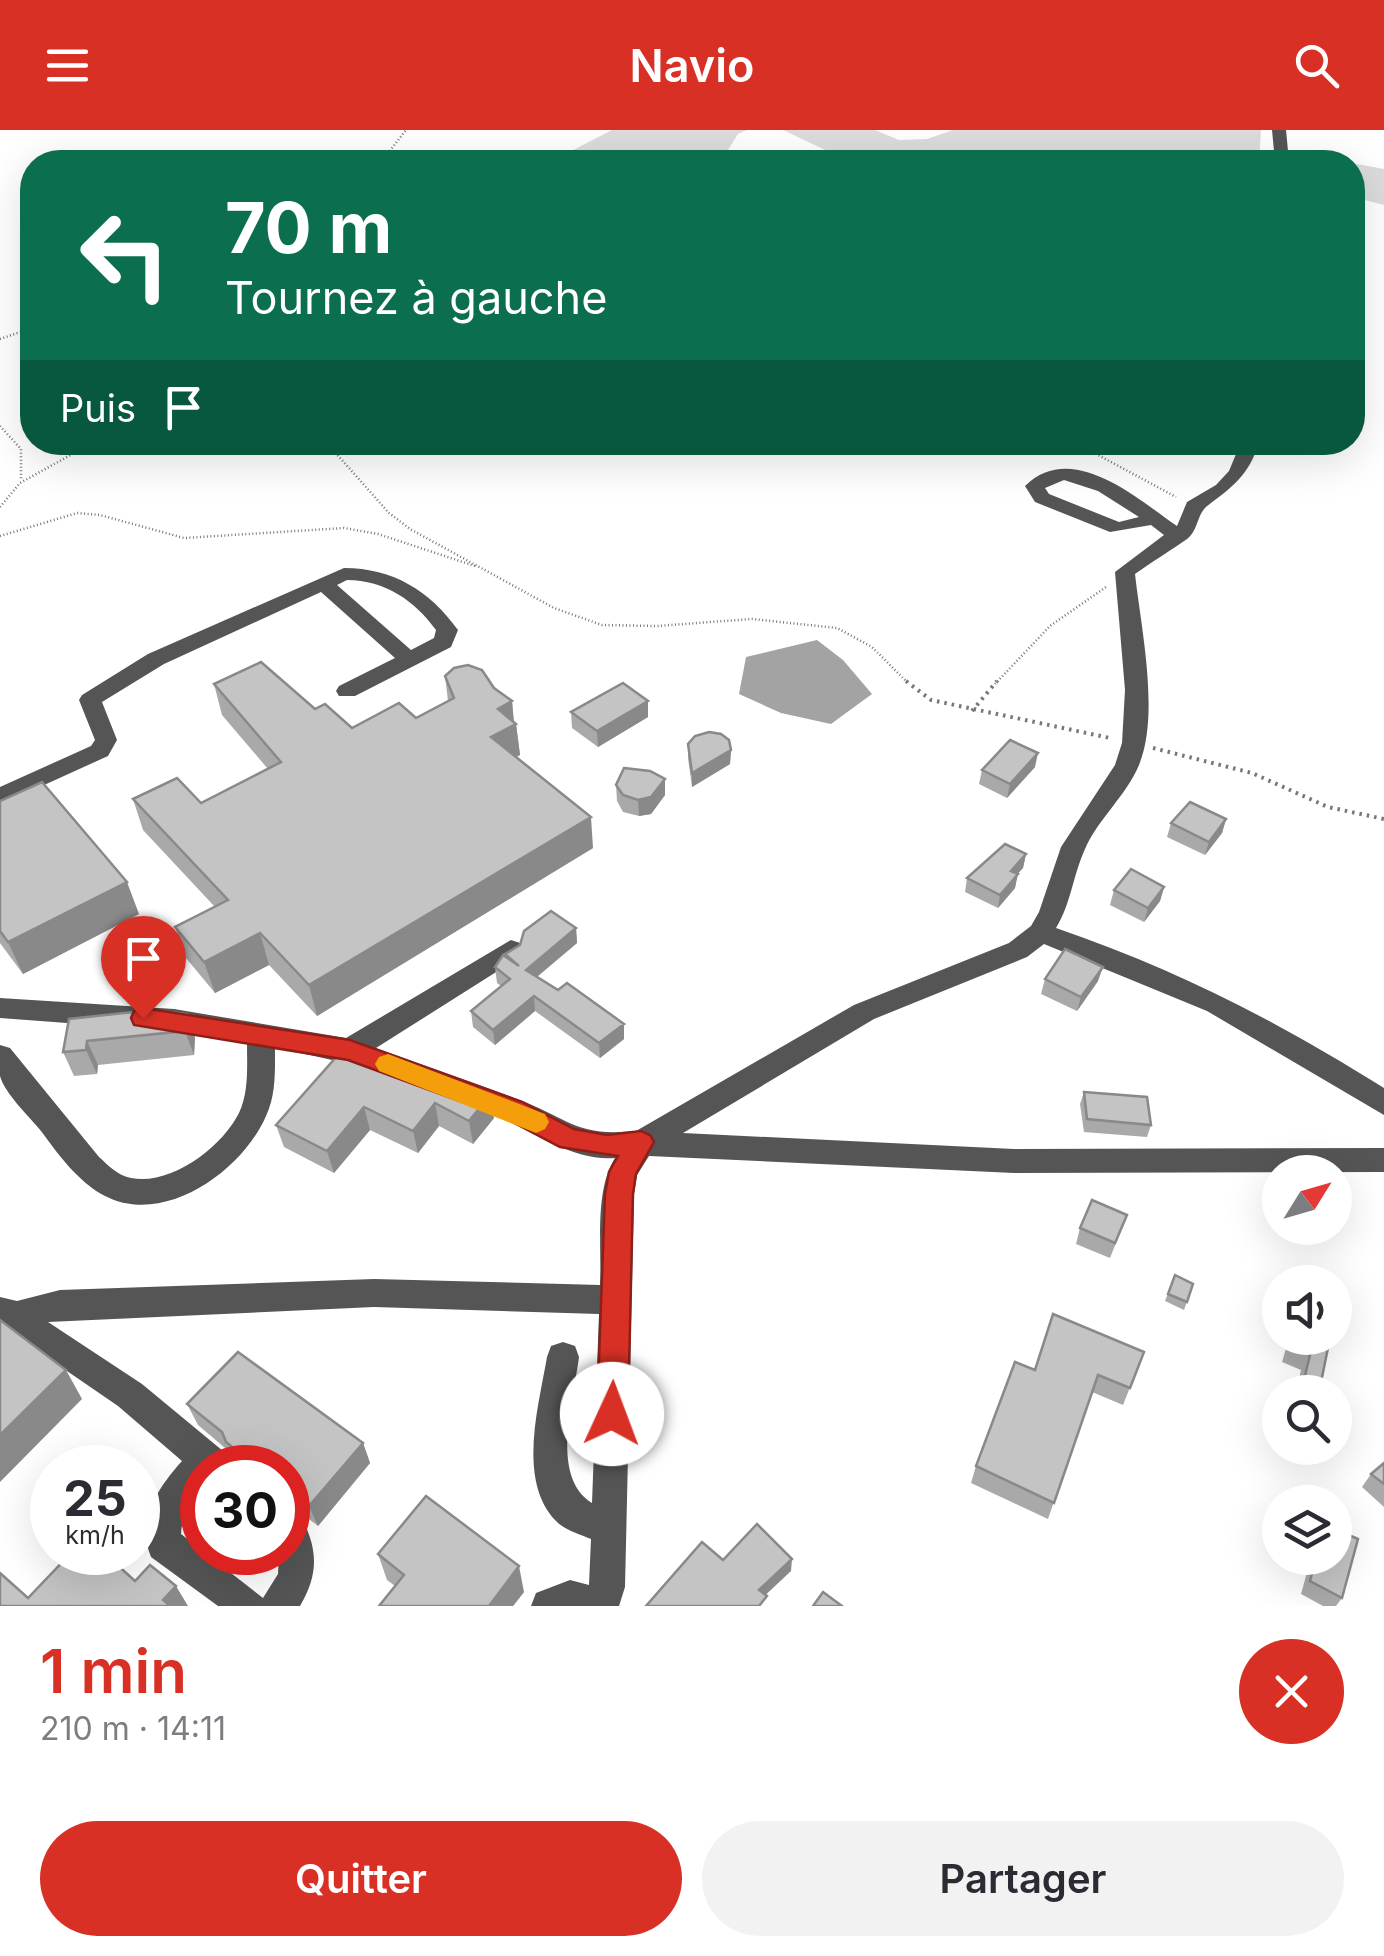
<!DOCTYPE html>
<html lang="fr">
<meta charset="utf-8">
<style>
body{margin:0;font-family:Inter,sans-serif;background:#f2f2f3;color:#2b2b33;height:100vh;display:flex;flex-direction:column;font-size:38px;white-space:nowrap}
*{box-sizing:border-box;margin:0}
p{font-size:32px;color:#7c7c81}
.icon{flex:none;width:55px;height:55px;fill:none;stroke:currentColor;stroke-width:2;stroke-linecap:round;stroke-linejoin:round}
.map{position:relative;height:1476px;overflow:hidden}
.side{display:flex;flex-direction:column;background:#fff;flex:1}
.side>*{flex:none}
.guide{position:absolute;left:20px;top:20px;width:1345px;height:305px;border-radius:40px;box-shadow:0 10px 40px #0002;background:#0b6e4f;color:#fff;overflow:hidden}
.needle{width:65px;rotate:53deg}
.controls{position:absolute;left:1262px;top:1025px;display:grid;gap:20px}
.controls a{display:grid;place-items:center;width:90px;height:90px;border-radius:50%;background:#fff;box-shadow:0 10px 40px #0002;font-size:50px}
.speed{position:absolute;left:30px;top:1315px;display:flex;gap:20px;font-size:50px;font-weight:700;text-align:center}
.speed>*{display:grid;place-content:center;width:130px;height:130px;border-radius:50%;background:#fff;box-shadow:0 10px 40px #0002;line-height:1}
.speed small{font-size:25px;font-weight:400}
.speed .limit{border:15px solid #d22;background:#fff;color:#111}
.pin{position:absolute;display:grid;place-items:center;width:85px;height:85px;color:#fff;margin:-102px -42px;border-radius:50% 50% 50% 0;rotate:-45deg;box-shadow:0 0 10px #0007}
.pin .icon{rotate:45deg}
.me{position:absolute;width:110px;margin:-55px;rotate:2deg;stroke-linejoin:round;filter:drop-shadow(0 0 8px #0008)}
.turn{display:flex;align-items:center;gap:35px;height:210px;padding:0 40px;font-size:45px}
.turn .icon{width:130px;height:130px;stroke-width:2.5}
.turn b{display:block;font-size:70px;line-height:85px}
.then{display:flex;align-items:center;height:95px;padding:0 40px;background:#0003;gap:20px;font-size:38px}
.round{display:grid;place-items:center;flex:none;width:105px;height:105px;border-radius:52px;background:#f2f2f3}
.headline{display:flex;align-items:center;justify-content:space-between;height:170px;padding:0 40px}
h1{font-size:60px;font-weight:600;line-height:75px;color:#d93025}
.action{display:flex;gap:20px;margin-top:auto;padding:20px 40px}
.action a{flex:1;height:115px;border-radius:60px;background:#d93025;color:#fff;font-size:40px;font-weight:600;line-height:115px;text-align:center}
.action a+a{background:#f2f2f3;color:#2b2b33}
header{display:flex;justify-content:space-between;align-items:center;height:130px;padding:0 40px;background:#d93025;color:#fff;font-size:45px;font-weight:600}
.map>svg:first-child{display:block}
.green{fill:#dcdcdc}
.water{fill:#a3a3a3}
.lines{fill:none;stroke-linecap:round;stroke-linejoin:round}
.path-far1{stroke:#777;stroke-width:2.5;stroke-dasharray:1 2.5;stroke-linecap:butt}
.path{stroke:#777;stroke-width:4;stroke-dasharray:2.5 5;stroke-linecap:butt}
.minor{fill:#555;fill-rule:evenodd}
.wall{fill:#a9a9a9}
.shaded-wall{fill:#898989}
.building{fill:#c4c4c4;stroke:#898989;stroke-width:2.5}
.route{fill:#d93025;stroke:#8d1f18;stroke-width:2.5}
.slow{fill:#f59e0b}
</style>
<header><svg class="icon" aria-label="menu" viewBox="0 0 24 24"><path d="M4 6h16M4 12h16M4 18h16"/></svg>Navio<svg class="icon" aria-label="search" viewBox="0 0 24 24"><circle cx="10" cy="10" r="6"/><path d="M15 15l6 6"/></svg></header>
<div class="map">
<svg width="1384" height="1476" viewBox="0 0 1384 1476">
<rect width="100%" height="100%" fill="#fff"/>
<g class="green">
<path d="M612,0H747L738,4L723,28L726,32H550Z"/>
<path d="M783,0H875L899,10L927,9L953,0H1261L1259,32H1207L1157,25L1138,32H1021L1012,24L973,22L941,32H842L840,27Z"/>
<path d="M1299,23L1384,39V75L1353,67L1352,32H1301Z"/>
</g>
<path class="water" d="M817,510L843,530L872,564L831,594L781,583L739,564L746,527Z"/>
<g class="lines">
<g class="path-far1">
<path d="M381,32L406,0"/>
<path d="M0,209L32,198"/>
<path d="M0,296L21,319V350"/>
<path d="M326,312L389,383L410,399L554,478L602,495L657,496L752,489L837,498L872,517L909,554"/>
<path d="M1074,312L1176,367"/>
<path d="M0,377L20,353L94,312"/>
<path d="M0,406L77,383L100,385L184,408L344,398L378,404L475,436"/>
<path d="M995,554L1050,496L1106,457"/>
</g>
<g class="path">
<path d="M906,551L931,570L1110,608"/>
<path d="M972,581L997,551"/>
<path d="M1153,618L1252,643L1328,677L1384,689"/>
</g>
<g class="minor">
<path d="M1272,0H1286L1289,32H1275Z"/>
<path d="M1241,312H1259C1249,346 1232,357 1206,377C1197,385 1198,401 1187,409C1171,420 1152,432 1135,444C1141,498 1160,584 1139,635C1126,666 1098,689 1085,719C1073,745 1071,774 1056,798C1178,840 1275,890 1384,958V985L1207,881L1044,814L1027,827L874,889L683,1003L1014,1019L1384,1018V1042L1014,1043L649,1026L637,1045L634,1064L625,1457L619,1476H531L536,1463L570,1450L589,1455L591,1409C579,1404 564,1400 555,1390C517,1349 539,1275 547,1227L551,1216L563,1212L575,1216L579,1227C574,1268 549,1347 592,1373L599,1184L374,1177L48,1192L142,1254L229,1326L234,1338H202C202,1368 182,1376 181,1404L263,1468L278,1444L279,1422H288V1381L301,1386C318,1420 319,1443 300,1476H218L151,1427C136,1390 158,1358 182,1331L118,1276L0,1195V1167L17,1171L60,1160L374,1149L600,1155C602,1117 594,1061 615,1028C572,1031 539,1003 502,987C429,955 353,932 275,918C275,941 276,965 266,986C243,1040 165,1097 105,1066C78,1052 58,1024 41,1001C29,986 5,964 0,946C0,937 0,924 0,915L10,918L99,1027C108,1035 118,1046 131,1048C171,1056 222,1017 239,983C249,962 247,936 247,913L174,901L0,888V868L174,879L346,908L511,810L520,813L524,820L520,827L376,918C423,935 470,951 517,969C569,988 574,1007 636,1001L854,875L1009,813L1031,796L1039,782L1061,717L1115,635L1122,613L1125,560L1115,442L1164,405L1151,395L1110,402L1035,372L1025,356C1072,310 1136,368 1177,396L1187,372L1216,355L1229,341ZM1064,350L1098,361L1139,387L1119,392L1049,364L1045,358Z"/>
<path d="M344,438C393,438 430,461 458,500L451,517L355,566H339L336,561L339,556L395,528L321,462L164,534L102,572L117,610L108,626L0,675V657L91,616L95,610L79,570L82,565L148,524ZM347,450C385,450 415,471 436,500L434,508L411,520L337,455Z"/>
</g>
</g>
<g class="wall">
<path d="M445,546L494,558L512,571L514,592L516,594L520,625L516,627L593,718L317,886L269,835L215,863L186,828L175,797L215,777L143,700L133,669L201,673L268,639L222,585L214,554L315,579L352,598L416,588L448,571Z"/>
<path d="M648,571V587L598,617L572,598L571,582Z"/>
<path d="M688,614L731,620L730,634L692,657L688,628Z"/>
<path d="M1035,637L1007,668L979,654L982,640Z"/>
<path d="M616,655L665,665L651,684L639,686L623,682L617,671Z"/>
<path d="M0,671L139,784L23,844L0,813Z"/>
<path d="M1226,689L1222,703L1205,725L1167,707L1171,693Z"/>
<path d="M1026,724L1023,738L1017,744L1015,758L998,778L965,762L967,748Z"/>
<path d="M1164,757L1160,771L1144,792L1110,775L1114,760Z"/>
<path d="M576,798L577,813L537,847L558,860L624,894V909L600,928L535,881L495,915L473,897L471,881L501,856L497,853L495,837L506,827L505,824Z"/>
<path d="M1045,849L1098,851L1077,881L1041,864Z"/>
<path d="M187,884L195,908L194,925L98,935L97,944L74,946L63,922L69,889Z"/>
<path d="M346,916L494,988L473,1014L439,996L418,1023L370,1000L334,1043L284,1017L276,995Z"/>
<path d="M1084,962L1151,995L1147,1007L1084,1002L1080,974Z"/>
<path d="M1127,1085L1110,1128L1076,1114L1080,1098Z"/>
<path d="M1175,1145L1193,1154L1184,1180L1165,1171Z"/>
<path d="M1289,1208H1330L1319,1262H1296L1301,1240L1282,1232Z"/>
<path d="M1144,1222L1123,1275L1092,1262L1048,1389L971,1353L976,1336L1035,1240Z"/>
<path d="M187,1274L363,1313L370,1333L318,1396L288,1373V1338H242L236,1333L231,1323L198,1295Z"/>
<path d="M1384,1333V1377L1362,1357L1371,1344Z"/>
<path d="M378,1424L524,1462L513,1476H379L395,1456L387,1450Z"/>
<path d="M1311,1428H1335L1342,1468L1336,1476H1323L1301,1464Z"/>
</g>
<g class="shaded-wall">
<path d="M512,571L514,595L516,594L520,625L495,638L491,607L498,579Z"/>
<path d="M648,571V587L598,617L597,601Z"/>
<path d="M731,620L730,634L692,657V643Z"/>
<path d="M1038,623L1035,637L1007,668L1010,654Z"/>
<path d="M665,649V665L651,684L639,686L638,670Z"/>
<path d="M591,687L593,718L317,886L309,855Z"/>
<path d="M1226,689L1222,703L1205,725L1209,712Z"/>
<path d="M1026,724L1023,738L1008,754L1011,741Z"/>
<path d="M1018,744L1015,758L998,778L1000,765Z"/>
<path d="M127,752L139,784L23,844L8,812Z"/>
<path d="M1164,757L1160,771L1144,792L1148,778Z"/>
<path d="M576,798L577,813L527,855L526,840Z"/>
<path d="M260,803L269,835L215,863L204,832Z"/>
<path d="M1103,837L1098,851L1077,881L1081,867Z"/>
<path d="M534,866L535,881L495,915L493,900Z"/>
<path d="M187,884L195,908L194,925L185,901Z"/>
<path d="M624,894V909L600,928L599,913Z"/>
<path d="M87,911L98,935L97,944L86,920Z"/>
<path d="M490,965L494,988L473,1014L469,991Z"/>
<path d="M435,973L439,996L418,1023L413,1001Z"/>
<path d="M364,977L370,1000L334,1043L327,1021Z"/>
<path d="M66,1240L82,1269L0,1352V1305Z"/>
<path d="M363,1313L370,1333L318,1396L309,1376Z"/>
<path d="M792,1429L791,1441L758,1472L759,1460Z"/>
<path d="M519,1436L524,1462L513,1476H489Z"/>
<path d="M176,1456L188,1476H167L163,1470Z"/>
</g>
<g class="building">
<path d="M261,532L315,579L325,574L352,598L399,573L416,588L454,568L445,546L454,538L468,535L482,540L494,558L512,571L498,579L516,594L491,607L591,687L309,855L260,803L204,832L175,797L228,770L133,669L177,648L201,673L281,632L214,554Z"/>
<path d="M623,553L648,571L597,601L571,582Z"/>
<path d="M709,602L721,604L729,610L731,620L692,643L688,614L695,606Z"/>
<path d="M1010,610L1038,623L1010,654L982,640Z"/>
<path d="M624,638L650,641L665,649L651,667L638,670L623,665L616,655Z"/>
<path d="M42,652L127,752L8,812L0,801V671Z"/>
<path d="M1190,672L1226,689L1209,712L1171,693Z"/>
<path d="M1005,714L1026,724L1011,741L1018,744L1000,765L967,748Z"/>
<path d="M1131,739L1164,757L1148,778L1114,760Z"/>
<path d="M551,781L576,798L526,840L558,860L567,853L624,894L599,913L534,866L493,900L471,881L510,849L495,837L503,825L519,836L505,824L520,815L524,801Z"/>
<path d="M1065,819L1103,837L1081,867L1045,849Z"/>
<path d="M152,880L187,884L185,901L87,911L86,920L63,922L69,889Z"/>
<path d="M346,916L380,925L456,961L462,953L490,965L469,991L435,973L413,1001L364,977L327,1021L276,995Z"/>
<path d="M1084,962L1147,967L1151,995L1087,989Z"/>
<path d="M1092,1070L1127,1085L1115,1113L1080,1098Z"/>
<path d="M1175,1145L1193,1154L1187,1172L1168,1164Z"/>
<path d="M1053,1184L1144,1222L1130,1258L1098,1245L1054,1373L976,1336L1015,1232L1035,1240Z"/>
<path d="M0,1190L66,1240L0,1305Z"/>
<path d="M1293,1208H1330L1319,1262H1301L1310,1225L1291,1217Z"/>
<path d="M238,1222L363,1313L309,1376L288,1359V1338H259L226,1312L222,1302L187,1274Z"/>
<path d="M1384,1333V1354L1371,1344Z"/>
<path d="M426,1366L519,1436L489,1476H379L404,1445L378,1424Z"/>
<path d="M757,1394L792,1429L759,1460L767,1466L759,1476H646L702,1412L723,1430Z"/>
<path d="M1335,1399L1358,1409L1342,1468L1310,1451L1316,1428H1335Z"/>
<path d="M72,1422H103L135,1451L150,1435L176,1456L163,1470L170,1476H0V1443L28,1468Z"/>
<path d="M823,1462L842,1476H813Z"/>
</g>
<path class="route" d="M143,878L350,910L522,972L574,999L607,1005L641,1001L650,1005L654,1012L636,1044L633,1064L628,1284L623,1294L612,1299L601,1294L597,1284L605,1064L609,1042L618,1026L560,1017L503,987L348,930L134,895L131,888L134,881Z"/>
<path class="slow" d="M388,924L545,984L549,992L545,999L536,1003L379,941L375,934L379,927Z"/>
</svg>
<div class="controls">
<a><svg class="needle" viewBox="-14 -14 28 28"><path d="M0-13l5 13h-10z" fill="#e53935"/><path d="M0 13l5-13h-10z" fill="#7c7c81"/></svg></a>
<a><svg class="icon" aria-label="sound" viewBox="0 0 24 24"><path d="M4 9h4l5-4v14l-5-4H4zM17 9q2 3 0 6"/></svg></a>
<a><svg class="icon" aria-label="search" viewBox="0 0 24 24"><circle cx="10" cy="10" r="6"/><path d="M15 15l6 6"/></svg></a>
<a><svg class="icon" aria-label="layers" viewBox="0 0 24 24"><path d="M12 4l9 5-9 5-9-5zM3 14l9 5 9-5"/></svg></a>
</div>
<div class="speed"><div>25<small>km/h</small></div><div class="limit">30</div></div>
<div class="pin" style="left:143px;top:888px;background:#d93025"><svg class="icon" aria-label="arrive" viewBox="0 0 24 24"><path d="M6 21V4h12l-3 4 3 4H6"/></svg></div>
<svg class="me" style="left:612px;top:1284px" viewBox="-20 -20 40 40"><circle r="19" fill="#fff"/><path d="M0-13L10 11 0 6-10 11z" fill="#d93025"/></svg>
<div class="guide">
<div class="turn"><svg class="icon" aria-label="left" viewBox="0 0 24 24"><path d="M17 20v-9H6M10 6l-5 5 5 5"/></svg><div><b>70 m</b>Tournez à gauche</div></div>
<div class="then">Puis<svg class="icon" aria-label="arrive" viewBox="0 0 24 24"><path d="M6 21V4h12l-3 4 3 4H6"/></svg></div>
</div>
</div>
<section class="side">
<div class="headline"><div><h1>1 min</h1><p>210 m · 14:11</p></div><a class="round" style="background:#d93025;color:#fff"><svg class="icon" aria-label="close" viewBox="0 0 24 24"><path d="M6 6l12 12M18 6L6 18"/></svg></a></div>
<div class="action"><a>Quitter</a><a>Partager</a></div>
</section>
